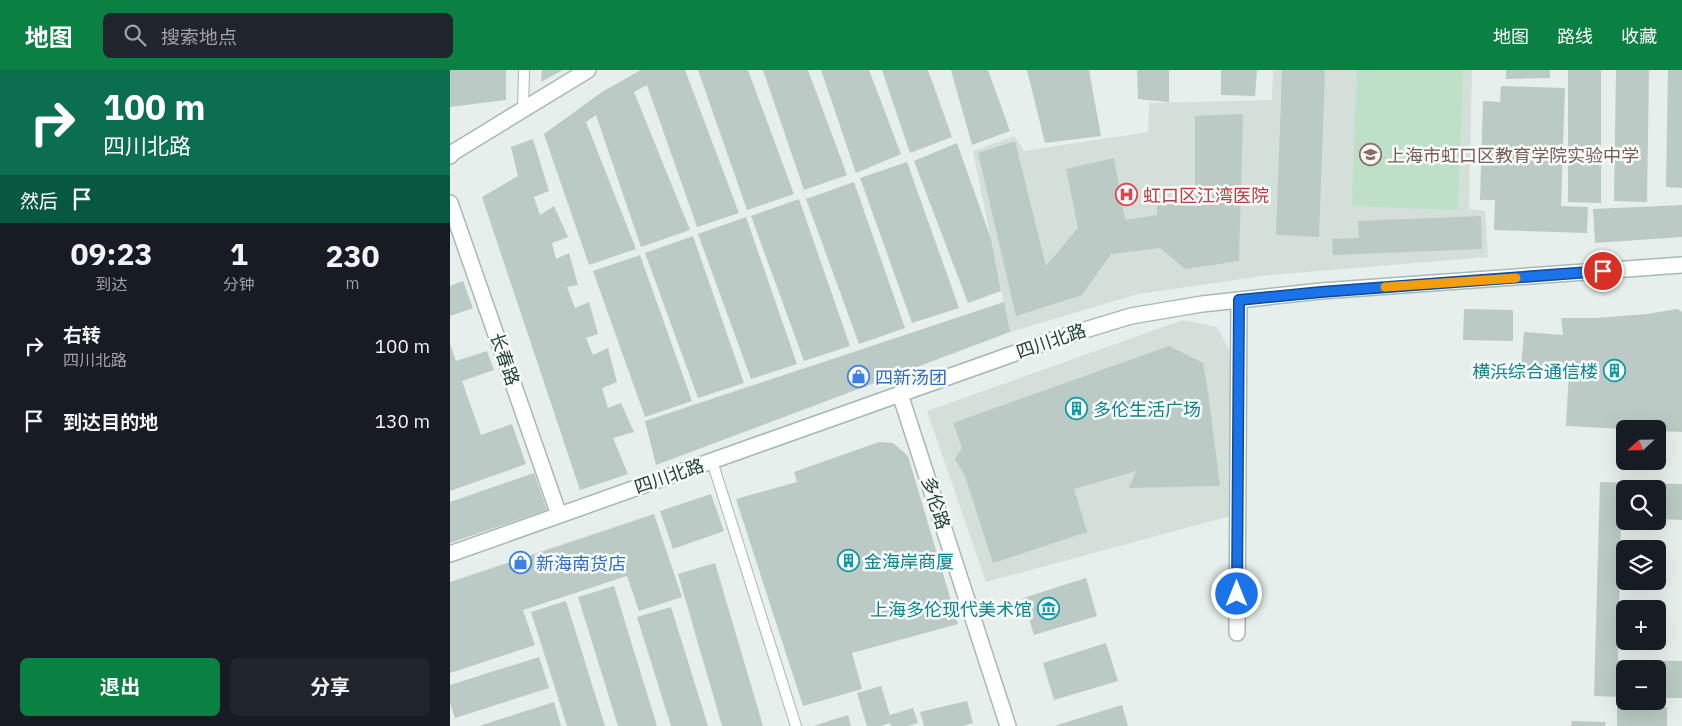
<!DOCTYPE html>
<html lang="zh">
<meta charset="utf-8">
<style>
body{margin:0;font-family:"IBM Plex Sans","Noto Sans SC",sans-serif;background:#20242c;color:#f1f3f6;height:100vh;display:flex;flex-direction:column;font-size:19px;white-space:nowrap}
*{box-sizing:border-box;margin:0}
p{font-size:16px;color:#9ea1a6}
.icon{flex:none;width:28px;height:28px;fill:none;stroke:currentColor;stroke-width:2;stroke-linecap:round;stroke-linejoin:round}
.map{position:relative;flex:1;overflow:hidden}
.details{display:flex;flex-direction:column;background:#171b24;width:450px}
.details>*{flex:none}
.top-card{background:#0b6e4f;color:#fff;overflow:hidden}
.needle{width:32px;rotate:248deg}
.tools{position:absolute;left:1166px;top:350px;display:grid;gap:10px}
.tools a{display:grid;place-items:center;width:50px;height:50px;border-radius:8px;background:#171b24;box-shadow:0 5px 20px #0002;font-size:25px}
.pin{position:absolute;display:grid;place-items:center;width:42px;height:42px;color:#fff;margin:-21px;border:2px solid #fff;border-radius:50%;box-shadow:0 1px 5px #0007}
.me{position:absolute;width:55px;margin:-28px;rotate:0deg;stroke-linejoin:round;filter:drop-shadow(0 0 4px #0008)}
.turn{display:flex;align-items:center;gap:18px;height:105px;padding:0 20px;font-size:22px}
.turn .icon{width:65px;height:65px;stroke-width:2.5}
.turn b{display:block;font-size:35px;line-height:42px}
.then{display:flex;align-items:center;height:48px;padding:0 20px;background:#0003;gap:10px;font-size:19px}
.eta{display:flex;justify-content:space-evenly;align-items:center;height:85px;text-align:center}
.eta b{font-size:30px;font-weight:700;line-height:35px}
.cta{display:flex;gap:10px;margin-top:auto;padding:10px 20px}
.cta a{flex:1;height:58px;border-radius:8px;background:#0b8043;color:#fff;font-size:20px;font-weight:700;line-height:58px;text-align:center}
.cta a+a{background:#20242c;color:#f1f3f6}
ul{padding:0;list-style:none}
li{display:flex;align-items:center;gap:15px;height:75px;padding:0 20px}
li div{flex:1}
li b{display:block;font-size:19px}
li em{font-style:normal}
header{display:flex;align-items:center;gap:30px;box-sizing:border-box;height:70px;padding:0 25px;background:#0b8043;color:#fff}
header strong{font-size:24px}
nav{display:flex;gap:28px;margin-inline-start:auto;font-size:18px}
.search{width:350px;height:45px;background:#20242c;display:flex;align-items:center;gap:12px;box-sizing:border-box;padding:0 18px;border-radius:8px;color:#9ea1a6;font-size:19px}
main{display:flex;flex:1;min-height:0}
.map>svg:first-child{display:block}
.built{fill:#d4dfda}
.green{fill:#bfe0c8}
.building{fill:#bbcac4}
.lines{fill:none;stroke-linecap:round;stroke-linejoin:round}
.lane-casing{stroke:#a8b8b2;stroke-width:12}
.street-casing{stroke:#a8b8b2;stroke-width:18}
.secondary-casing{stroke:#a4bbb3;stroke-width:18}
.lane{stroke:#fff;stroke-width:10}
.street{stroke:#fff;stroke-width:15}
.secondary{stroke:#fff;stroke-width:15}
.route-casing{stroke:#114b97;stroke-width:12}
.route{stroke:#1a73e8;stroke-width:9}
.slow{stroke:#f59e0b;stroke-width:9}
.labels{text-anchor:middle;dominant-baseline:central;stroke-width:5;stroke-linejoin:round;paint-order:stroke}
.education-label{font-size:18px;fill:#785e54;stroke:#f7fbf9;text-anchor:start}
.health-label{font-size:18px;fill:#be3a42;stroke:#f7fbf9;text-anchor:start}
.street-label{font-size:18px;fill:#24423a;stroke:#f7fbf9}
.culture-label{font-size:18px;fill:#0d838f;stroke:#f7fbf9;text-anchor:end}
.shop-label{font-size:18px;fill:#366cbe;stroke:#f7fbf9;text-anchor:start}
</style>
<header>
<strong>地图</strong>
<div class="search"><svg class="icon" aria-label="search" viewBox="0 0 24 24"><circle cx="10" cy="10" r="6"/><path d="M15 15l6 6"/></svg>搜索地点</div>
<nav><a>地图</a><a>路线</a><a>收藏</a></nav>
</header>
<main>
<section class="details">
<div class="top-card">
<div class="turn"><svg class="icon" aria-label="right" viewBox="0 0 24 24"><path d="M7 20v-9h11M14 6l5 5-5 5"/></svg><div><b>100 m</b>四川北路</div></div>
<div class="then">然后<svg class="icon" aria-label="arrive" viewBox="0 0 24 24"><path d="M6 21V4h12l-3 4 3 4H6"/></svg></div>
</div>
<div class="eta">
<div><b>09:23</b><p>到达</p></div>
<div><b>1</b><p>分钟</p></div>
<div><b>230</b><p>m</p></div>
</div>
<ul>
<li><svg class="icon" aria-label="right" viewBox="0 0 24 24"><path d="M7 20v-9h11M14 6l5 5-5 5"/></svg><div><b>右转</b><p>四川北路</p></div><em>100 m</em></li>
<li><svg class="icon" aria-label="arrive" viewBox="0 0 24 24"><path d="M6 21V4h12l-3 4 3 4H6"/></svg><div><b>到达目的地</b></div><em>130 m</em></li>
</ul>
<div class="cta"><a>退出</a><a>分享</a></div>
</section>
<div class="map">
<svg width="1232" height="656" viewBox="0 0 1232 656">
<rect width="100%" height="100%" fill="#e6efeb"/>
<g class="built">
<path d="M823,0H1022L1019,139L1035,141L1038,187L820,205L688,224L560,262L523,81L564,66L574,81L698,62L699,33L822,30Z"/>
<path d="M733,250L767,257L781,283L780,446L536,512L477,341Z"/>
</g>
<path class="green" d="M907,0H1013L1008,140L902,136Z"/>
<g class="building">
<path d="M0,0H56V30L0,37Z"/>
<path d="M92,0H113L91,12Z"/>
<path d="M191,0H235L289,143L247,157L197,15L184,22L240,160L191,177L146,45L136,52L186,179L139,195L94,64L152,22Z"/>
<path d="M248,0H298L344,124L297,140Z"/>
<path d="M313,0H358L397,105L354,120Z"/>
<path d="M371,0H419L451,84L406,103Z"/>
<path d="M432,0H478L502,67L460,83Z"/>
<path d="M501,0H538L560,61L522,75Z"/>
<path d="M577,0H639L651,66L595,73Z"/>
<path d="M687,0H719V32L688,29Z"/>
<path d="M771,0H807L805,26L771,25Z"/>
<path d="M832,0H875L869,167L826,165Z"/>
<path d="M1056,0H1100V8L1056,9Z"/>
<path d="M1118,0H1151V133L1118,132Z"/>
<path d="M1166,0H1199L1197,132L1164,131Z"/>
<path d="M1218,0H1232V118L1216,117Z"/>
<path d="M1051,16L1115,18L1111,136L1138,137L1137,163L1044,160L1045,130H1030L1033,31L1050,32Z"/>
<path d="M793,44L789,191L735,199L710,178L661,184L632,225L566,246L528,83L565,71L596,196L628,158L616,99L664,88L675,150L707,145V136L724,133L733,123L745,127V46Z"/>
<path d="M83,69L99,121L84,127L90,145L104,136L118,167L102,173L106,189L119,183L128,215L117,217L125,238L139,232L148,264L136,268L143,285L158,278L167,312L152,318L158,338L171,333L184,362L163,368L178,404L130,420L32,127L68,106L61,77Z"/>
<path d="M507,73L541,169L551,221L518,233L464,91Z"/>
<path d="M457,92L509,238L462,253L410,108Z"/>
<path d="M404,112L455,258L409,274L356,129Z"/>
<path d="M349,129L400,276L354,291L301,146Z"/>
<path d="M1232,135V167L1145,173L1143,139Z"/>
<path d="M1031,146L1032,179L883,185L882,169L909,168L908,151Z"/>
<path d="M296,147L347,294L301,309L248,164Z"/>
<path d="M243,166L294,313L248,328L195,183Z"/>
<path d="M190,185L242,331L195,347L143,201Z"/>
<path d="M13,211L23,238L0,246V216Z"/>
<path d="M554,232L560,262L206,395L195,351Z"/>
<path d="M1014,239L1063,240V271L1013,270Z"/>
<path d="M1227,239L1232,242V362L1208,361V359H1175L1116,356L1119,302L1071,299L1074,262L1113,265L1111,248H1147L1197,244Z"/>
<path d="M0,274L6,291L37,281L44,300L12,311L31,365L62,354L76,394L0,421Z"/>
<path d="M719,276L753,293L758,322L770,416L679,418L686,401L624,419L637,462L543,493L515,406L505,389L512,378L503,353Z"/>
<path d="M429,372L443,373L458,386L508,554L402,583L412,619L353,636L286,429L347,412L344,402Z"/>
<path d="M84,403L97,440L0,473V432Z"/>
<path d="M1150,412L1232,414V450L1208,449V419H1175V449H1171L1168,590L1232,591V628H1208V599H1175V627L1144,626Z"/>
<path d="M261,424L274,461L223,479L210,441Z"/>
<path d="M204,444L232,527L189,541L177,506L73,540L85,575L0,603V512Z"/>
<path d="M265,493L313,656H272L228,504Z"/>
<path d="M636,508L647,546L584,565L573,528Z"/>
<path d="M164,516L207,656H168L128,527Z"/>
<path d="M116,531L155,656H117L81,542Z"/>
<path d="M221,537L258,656H221L187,547Z"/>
<path d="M656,573L668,611L604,630L593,593Z"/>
<path d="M89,587L99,618L5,648L0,633V615Z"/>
<path d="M431,616L440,645L463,638L468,653L458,656H441L440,653L430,656H417L407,623Z"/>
<path d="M517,631L523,653L513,656H474L470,642Z"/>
<path d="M104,632L111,656H29Z"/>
<path d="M672,635L678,656H604Z"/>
<rect x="1167" y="637" width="50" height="19"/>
<path d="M398,645L401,656H363Z"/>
<path d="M1122,651L1156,652L1155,656H1121Z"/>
</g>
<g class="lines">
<defs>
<g id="lane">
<path d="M73,40L74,0"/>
<path d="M262,391L346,656"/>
</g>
<g id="street">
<path d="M0,86L2,83L138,0"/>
<path d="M0,133L109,445"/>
<path d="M450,324L558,656"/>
<path d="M787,563L789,230"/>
</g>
<path id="secondary" d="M0,484L602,270L681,246L752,234L871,221L1232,195"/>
</defs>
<use href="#lane" class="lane-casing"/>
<use href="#street" class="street-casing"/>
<use href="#secondary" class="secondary-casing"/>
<use href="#lane" class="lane"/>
<use href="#street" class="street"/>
<use href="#secondary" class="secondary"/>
</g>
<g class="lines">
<defs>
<path id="route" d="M787,524L789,230L871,222L1153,201"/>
</defs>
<use href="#route" class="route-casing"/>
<use href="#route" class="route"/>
<path class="slow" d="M935,217L1066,208"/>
</g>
<defs>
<symbol id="school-ring" viewBox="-11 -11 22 22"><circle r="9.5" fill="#f7fbf9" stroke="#8d6e63" stroke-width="1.5"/><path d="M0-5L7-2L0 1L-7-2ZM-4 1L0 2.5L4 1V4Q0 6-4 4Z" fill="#8d6e63"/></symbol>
<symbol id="hospital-ring" viewBox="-11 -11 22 22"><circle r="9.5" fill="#f7fbf9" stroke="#e0444e" stroke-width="1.5"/><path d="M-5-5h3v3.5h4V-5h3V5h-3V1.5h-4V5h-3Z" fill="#e0444e"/></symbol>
<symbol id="building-ring" viewBox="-11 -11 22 22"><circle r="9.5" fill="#f7fbf9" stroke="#0f9aa8" stroke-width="1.5"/><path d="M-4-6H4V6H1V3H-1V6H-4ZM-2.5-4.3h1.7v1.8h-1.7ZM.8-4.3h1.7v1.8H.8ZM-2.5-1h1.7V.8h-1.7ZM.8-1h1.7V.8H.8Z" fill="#0f9aa8"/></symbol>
<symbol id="shop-ring" viewBox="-11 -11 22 22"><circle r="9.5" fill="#f7fbf9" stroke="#3f7fe0" stroke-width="1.5"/><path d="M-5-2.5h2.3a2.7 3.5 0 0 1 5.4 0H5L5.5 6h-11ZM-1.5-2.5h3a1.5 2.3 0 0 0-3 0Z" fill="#3f7fe0"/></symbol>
<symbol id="museum-ring" viewBox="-11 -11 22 22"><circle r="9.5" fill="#f7fbf9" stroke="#0f9aa8" stroke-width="1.5"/><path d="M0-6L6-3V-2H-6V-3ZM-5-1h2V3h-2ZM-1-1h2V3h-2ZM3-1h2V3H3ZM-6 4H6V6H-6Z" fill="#0f9aa8"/></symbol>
</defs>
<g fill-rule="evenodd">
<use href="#school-ring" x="908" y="72" width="25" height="25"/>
<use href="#hospital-ring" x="664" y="112" width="25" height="25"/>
<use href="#building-ring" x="1152" y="288" width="25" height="25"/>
<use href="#shop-ring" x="396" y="294" width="25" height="25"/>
<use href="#building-ring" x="614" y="326" width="25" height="25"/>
<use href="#building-ring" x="386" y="478" width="25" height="25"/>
<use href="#shop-ring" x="58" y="480" width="25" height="25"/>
<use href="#museum-ring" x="586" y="526" width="25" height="25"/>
</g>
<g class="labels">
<g class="education-label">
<text x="937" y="85">上海市虹口区教育学院实验中学</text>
</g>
<g class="health-label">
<text x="693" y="125">虹口区江湾医院</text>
</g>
<g class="street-label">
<text transform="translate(601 271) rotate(-19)">四川北路</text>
<text transform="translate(55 289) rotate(71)">长春路</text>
<text transform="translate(219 406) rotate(-19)">四川北路</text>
<text transform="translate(486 433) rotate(72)">多伦路</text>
</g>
<g class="culture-label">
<text x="1148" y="301">横浜综合通信楼</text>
<text x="643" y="339" text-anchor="start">多伦生活广场</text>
<text x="414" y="491" text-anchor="start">金海岸商厦</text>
<text x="582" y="539">上海多伦现代美术馆</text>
</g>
<g class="shop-label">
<text x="425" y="307">四新汤团</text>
<text x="86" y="493">新海南货店</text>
</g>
</g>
</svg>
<div class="tools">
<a><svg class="needle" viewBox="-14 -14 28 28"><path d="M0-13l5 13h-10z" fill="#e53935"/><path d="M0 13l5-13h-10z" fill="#9ea1a6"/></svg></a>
<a><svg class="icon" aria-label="search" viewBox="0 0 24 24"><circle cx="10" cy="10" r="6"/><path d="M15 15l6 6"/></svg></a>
<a><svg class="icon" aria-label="layers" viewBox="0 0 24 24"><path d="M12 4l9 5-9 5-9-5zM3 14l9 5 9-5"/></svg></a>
<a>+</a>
<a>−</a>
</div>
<div class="pin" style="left:1153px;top:201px;background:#d93025"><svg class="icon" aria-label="arrive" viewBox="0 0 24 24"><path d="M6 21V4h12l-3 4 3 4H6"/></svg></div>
<svg class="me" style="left:787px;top:524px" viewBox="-20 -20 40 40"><circle r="17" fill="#1a73e8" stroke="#fff" stroke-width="3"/><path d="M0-11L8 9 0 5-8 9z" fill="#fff"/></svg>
</div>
</main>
